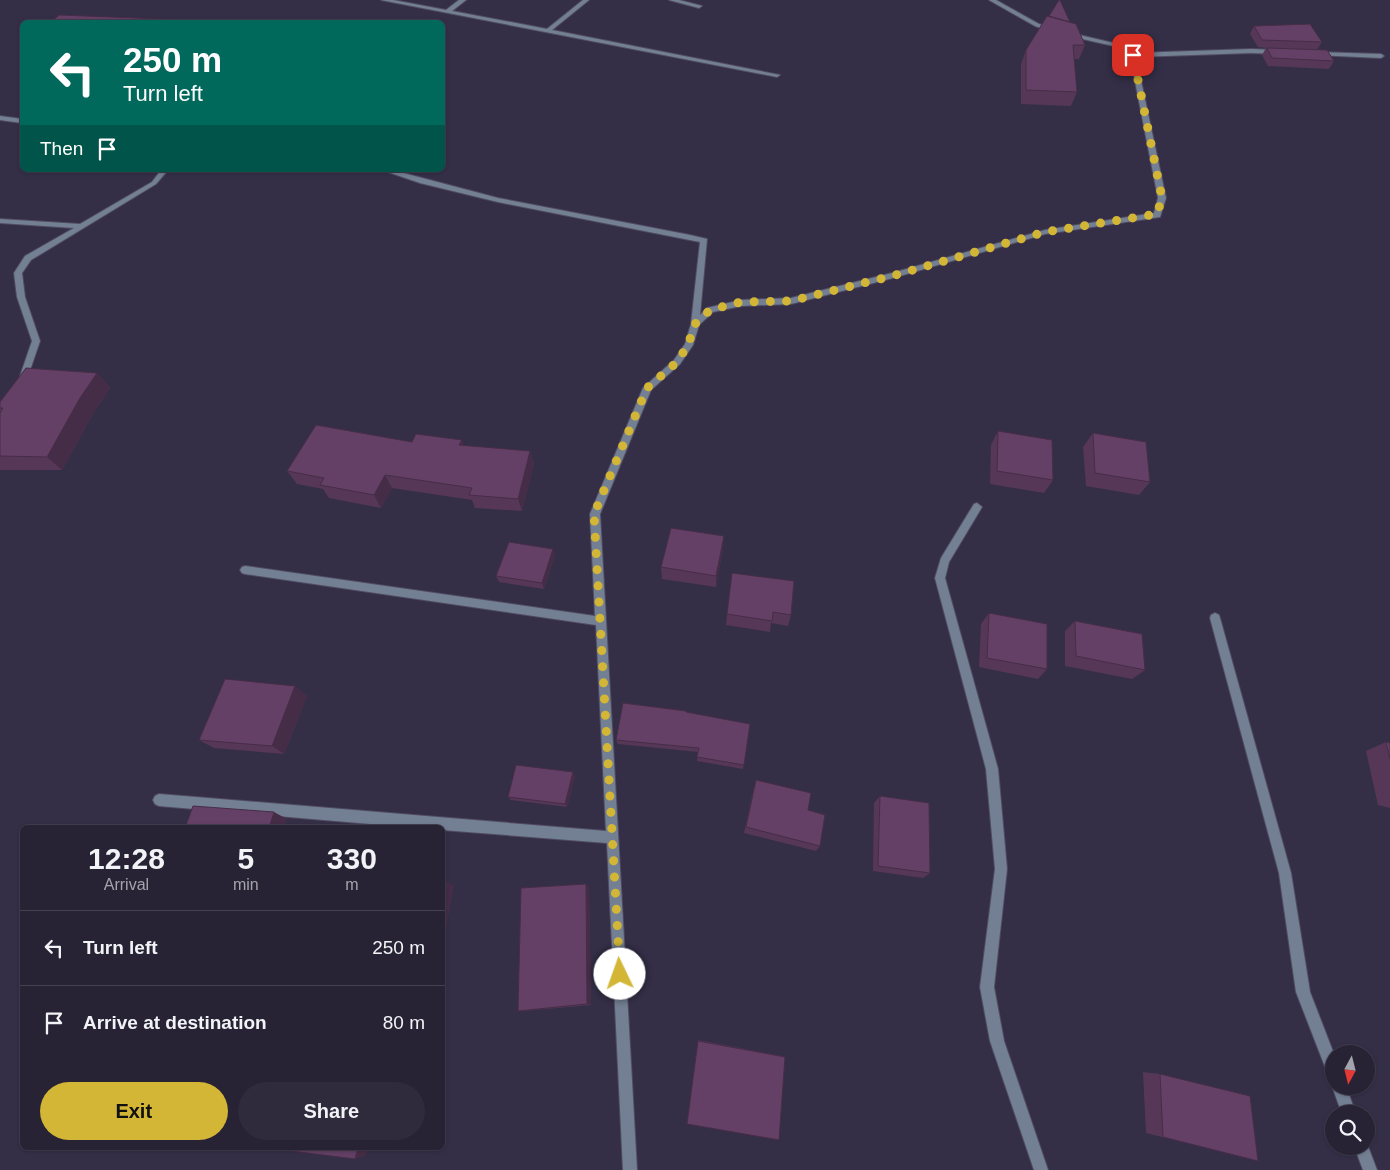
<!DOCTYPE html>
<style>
body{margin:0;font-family:Arial,sans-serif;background:#2f2b3d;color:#f1f3f6;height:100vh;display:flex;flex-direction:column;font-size:19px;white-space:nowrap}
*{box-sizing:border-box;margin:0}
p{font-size:16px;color:#a4a4ad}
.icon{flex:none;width:28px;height:28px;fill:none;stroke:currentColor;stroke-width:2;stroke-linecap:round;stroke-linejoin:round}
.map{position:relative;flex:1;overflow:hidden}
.panel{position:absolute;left:20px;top:825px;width:425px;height:325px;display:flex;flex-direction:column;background:#272335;border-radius:8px;box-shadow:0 1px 4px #0004,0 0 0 1px #434050}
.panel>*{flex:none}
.hud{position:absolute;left:20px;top:20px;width:425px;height:152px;border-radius:8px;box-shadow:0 1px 4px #0004,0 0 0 1px #434050;background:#00695c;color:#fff;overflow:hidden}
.needle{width:32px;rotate:187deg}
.fabs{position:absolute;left:1325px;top:1045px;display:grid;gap:10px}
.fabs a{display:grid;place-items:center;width:50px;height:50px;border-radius:50%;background:#272335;box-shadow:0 1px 4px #0004,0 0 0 1px #434050;font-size:25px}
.pin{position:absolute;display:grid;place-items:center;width:42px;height:42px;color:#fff;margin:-21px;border-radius:10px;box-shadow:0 2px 8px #0006}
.me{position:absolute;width:55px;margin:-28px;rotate:357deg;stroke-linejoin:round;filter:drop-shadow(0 0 4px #0008)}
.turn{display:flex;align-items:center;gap:18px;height:105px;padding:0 20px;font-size:22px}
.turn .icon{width:65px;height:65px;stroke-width:2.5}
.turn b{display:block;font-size:35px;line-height:42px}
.then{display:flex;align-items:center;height:48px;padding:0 20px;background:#0003;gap:10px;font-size:19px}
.eta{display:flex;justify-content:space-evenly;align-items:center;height:85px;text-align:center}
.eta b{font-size:30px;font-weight:700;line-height:35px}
.primary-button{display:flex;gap:10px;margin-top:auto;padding:10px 20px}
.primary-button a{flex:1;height:58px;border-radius:30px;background:#d3b635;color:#111;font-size:20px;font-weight:700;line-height:58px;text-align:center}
.primary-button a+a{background:#2f2b3d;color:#f1f3f6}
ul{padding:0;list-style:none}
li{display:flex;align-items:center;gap:15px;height:75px;padding:0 20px;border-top:1px solid #434050}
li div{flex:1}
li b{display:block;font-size:19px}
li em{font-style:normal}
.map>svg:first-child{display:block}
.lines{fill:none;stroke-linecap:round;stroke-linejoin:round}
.minor-casing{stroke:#514c63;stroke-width:2}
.minor{fill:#738094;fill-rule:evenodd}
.wall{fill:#563758}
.shaded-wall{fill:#462d47}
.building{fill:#644066;stroke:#462d47}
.route{stroke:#d3b635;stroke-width:9;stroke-dasharray:0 16.2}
</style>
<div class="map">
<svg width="1390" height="1170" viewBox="0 0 1390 1170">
<rect width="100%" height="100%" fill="#342f47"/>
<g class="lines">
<defs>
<g id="minor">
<path d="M381,0H393L446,10L459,0H466L452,11L547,29L583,0H589L552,30L780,75L777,77Z"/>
<path d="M669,0H679L702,6L699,8Z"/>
<path d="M989,0H996L1039,24L1055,30L1052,32L1035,26Z"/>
<path d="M1071,33L1122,45L1134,53L1251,49L1277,50L1280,52L1277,54L1251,53L1136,57L1166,198L1160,217L1045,234L893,278L791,304L741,306L713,312L699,325L693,345L680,364L651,390L600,514L637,1170H623L607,843L442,830V828H417L159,806L155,804L153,800L155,796L159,794L606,831L596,625L245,574L242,573L240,570L242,567L245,566L595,616L590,514L643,388L674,360L685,344L691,324L700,242L498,202L420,183L382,170H392L498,198L690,235L707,239L700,315L707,308L741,300L791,298L892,273L1045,230L1154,213L1158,198L1130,56L1118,47L1069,36L1068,35Z"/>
<path d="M1317,52L1381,54L1384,56L1381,58L1315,55V53Z"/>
<path d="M0,116L22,119V123L0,120Z"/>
<path d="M161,170H168L156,184L31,260L22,273L25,297L40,341L27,379L23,382L20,381L19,379L32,341L17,297L14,273L25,256L74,228L0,223V219L80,224L152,182Z"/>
<path d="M977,503L982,507L949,562L945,578L998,769L1007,869L994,987L1004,1041L1048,1170H1034L990,1041L980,987L995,869L986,769L935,578L941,558L974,504Z"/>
<path d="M1215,613L1219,615L1220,618L1291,873L1310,992L1334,1054V1079L1329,1077L1296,992L1279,873L1210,618L1211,615Z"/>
<path d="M1334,1082V1086H1346L1356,1114H1342L1332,1086Z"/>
<path d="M1366,1141L1377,1170H1363L1354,1146H1366Z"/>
</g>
</defs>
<use href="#minor" class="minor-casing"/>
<use href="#minor" class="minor"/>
</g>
<g class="wall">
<path d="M1070,22L1085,45L1079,59H1074L1077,92L1071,106L1021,104V64L1026,50Z"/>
<path d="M1254,26L1322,42L1317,50L1334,61L1329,69L1268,66L1262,55L1266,48L1258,47L1250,34Z"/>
<path d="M97,373L110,388L94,412L62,470H0V413L1,412L0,411V402Z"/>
<path d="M998,431L1053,480L1044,493L990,484L991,445Z"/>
<path d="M1093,433L1150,482L1139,495L1086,486L1083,447Z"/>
<path d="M412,442L530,451L534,464L522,511L475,508L472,500L392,488L381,508L329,498L323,489L297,484L287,471Z"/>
<path d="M723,549L716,587L662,579L661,567Z"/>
<path d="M555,555L544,589L499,582L496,576Z"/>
<path d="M794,581L791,615L788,626L771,623L770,632L726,625L727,614Z"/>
<path d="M989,613L1047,669L1038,679L979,667L981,624Z"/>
<path d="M1075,621L1145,670L1132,679L1065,666V631Z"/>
<path d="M307,696L284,754L214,748L199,740Z"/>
<path d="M686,712L750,724L743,769L697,761L698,752L618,744L616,740Z"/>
<path d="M1386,742L1390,743V808L1378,805L1366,751Z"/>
<path d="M575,776L567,807L511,800L508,797Z"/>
<path d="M754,787L808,810L820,846L816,851L744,833Z"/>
<path d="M880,796L930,873L923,878L873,871L874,803Z"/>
<path d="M589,888L591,1005L524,1011H518Z"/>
<path d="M698,1040L782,1056L785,1057L687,1124Z"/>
<path d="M1143,1072L1160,1074L1258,1161L1146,1133Z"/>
</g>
<g class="shaded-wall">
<path d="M97,373L110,388L94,412L62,470L47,457L80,398Z"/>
<path d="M462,440L467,453L459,445Z"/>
<path d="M530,451L534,464L522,511L518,499Z"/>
<path d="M385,475L392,488L381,508L374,495Z"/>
<path d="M724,536L723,549L716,587V576Z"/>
<path d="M553,549L555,555L544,589L542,583Z"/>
<path d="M295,686L307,696L284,754L272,746Z"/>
<path d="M573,772L575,776L567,807L565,804Z"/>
<path d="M274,812L287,819L284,828H269Z"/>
<path d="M446,881L454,886L442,951V902Z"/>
<path d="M586,884L589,888L591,1005L587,1004Z"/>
<path d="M358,1148H368L366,1155L355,1159Z"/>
</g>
<g class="building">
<path d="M1059,0H1060L1070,22L1049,16Z"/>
<path d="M59,15L216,21L214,22H51Z"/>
<path d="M1047,16L1076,24L1085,45H1073L1077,92L1026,90V50Z"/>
<path d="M1310,24L1322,42L1262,40L1254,26Z"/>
<path d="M1267,48L1327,50L1334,61L1272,58Z"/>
<path d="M26,368L97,373L80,398L47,457L0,456V413L3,408H0V402Z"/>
<path d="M316,425L412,442L416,434L462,440L459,445L530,451L518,499L469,495L472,488L385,475L374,495L320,485L324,478L287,471Z"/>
<path d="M998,431L1052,440L1053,480L997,471Z"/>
<path d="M1093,433L1146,442L1150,482L1095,473Z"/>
<path d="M671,528L724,536L716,576L661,567Z"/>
<path d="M509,542L553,549L542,583L496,576Z"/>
<path d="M732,573L794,581L791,615L773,612L772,621L727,614Z"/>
<path d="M989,613L1047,624V669L987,658Z"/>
<path d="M1075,621L1142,634L1145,670L1076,656Z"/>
<path d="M225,679L295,686L272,746L199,740Z"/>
<path d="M623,703L686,711V712L750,724L744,765L697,757L699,748L616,740Z"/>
<path d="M1386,742L1390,743V759Z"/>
<path d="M516,765L573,772L565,804L508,797Z"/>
<path d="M756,780L811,793L808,810L825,815L820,846L746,827Z"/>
<path d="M880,796L929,803L930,873L878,866Z"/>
<path d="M193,806L274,812L269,828H185Z"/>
<path d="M442,881H446L442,902Z"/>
<path d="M586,884L587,1004L518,1011L521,888Z"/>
<path d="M698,1041L785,1057L779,1140L687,1124Z"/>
<path d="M1160,1074L1250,1096L1258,1161L1163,1137Z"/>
<path d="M267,1148H358L355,1159Z"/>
</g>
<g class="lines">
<path class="route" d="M620,974L594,514L647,388L677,362L688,345L695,324L710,310L741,302L791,301L892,276L1045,232L1157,214L1162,198L1133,55"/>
</g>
</svg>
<div class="fabs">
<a><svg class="needle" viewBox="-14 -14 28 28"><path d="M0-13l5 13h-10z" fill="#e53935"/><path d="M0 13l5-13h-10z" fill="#a4a4ad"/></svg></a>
<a><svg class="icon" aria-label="search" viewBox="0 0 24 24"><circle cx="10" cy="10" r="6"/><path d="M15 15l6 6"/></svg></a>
</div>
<div class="pin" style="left:1133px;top:55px;background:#d93025"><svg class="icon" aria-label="arrive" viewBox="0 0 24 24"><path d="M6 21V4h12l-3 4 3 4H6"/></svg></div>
<svg class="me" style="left:620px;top:974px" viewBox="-20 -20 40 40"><circle r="19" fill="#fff"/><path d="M0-13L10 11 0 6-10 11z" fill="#d3b635"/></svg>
<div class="hud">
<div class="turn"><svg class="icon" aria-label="left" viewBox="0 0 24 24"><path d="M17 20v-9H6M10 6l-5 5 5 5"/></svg><div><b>250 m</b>Turn left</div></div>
<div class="then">Then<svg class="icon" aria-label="arrive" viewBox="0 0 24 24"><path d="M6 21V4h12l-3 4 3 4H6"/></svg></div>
</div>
<section class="panel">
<div class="eta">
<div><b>12:28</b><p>Arrival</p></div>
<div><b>5</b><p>min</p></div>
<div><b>330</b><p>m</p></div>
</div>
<ul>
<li><svg class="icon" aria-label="left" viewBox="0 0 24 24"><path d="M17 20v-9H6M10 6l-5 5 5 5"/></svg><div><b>Turn left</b></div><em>250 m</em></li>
<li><svg class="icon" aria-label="arrive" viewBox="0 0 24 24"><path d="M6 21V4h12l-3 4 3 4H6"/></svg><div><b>Arrive at destination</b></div><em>80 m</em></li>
</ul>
<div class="primary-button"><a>Exit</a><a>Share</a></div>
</section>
</div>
